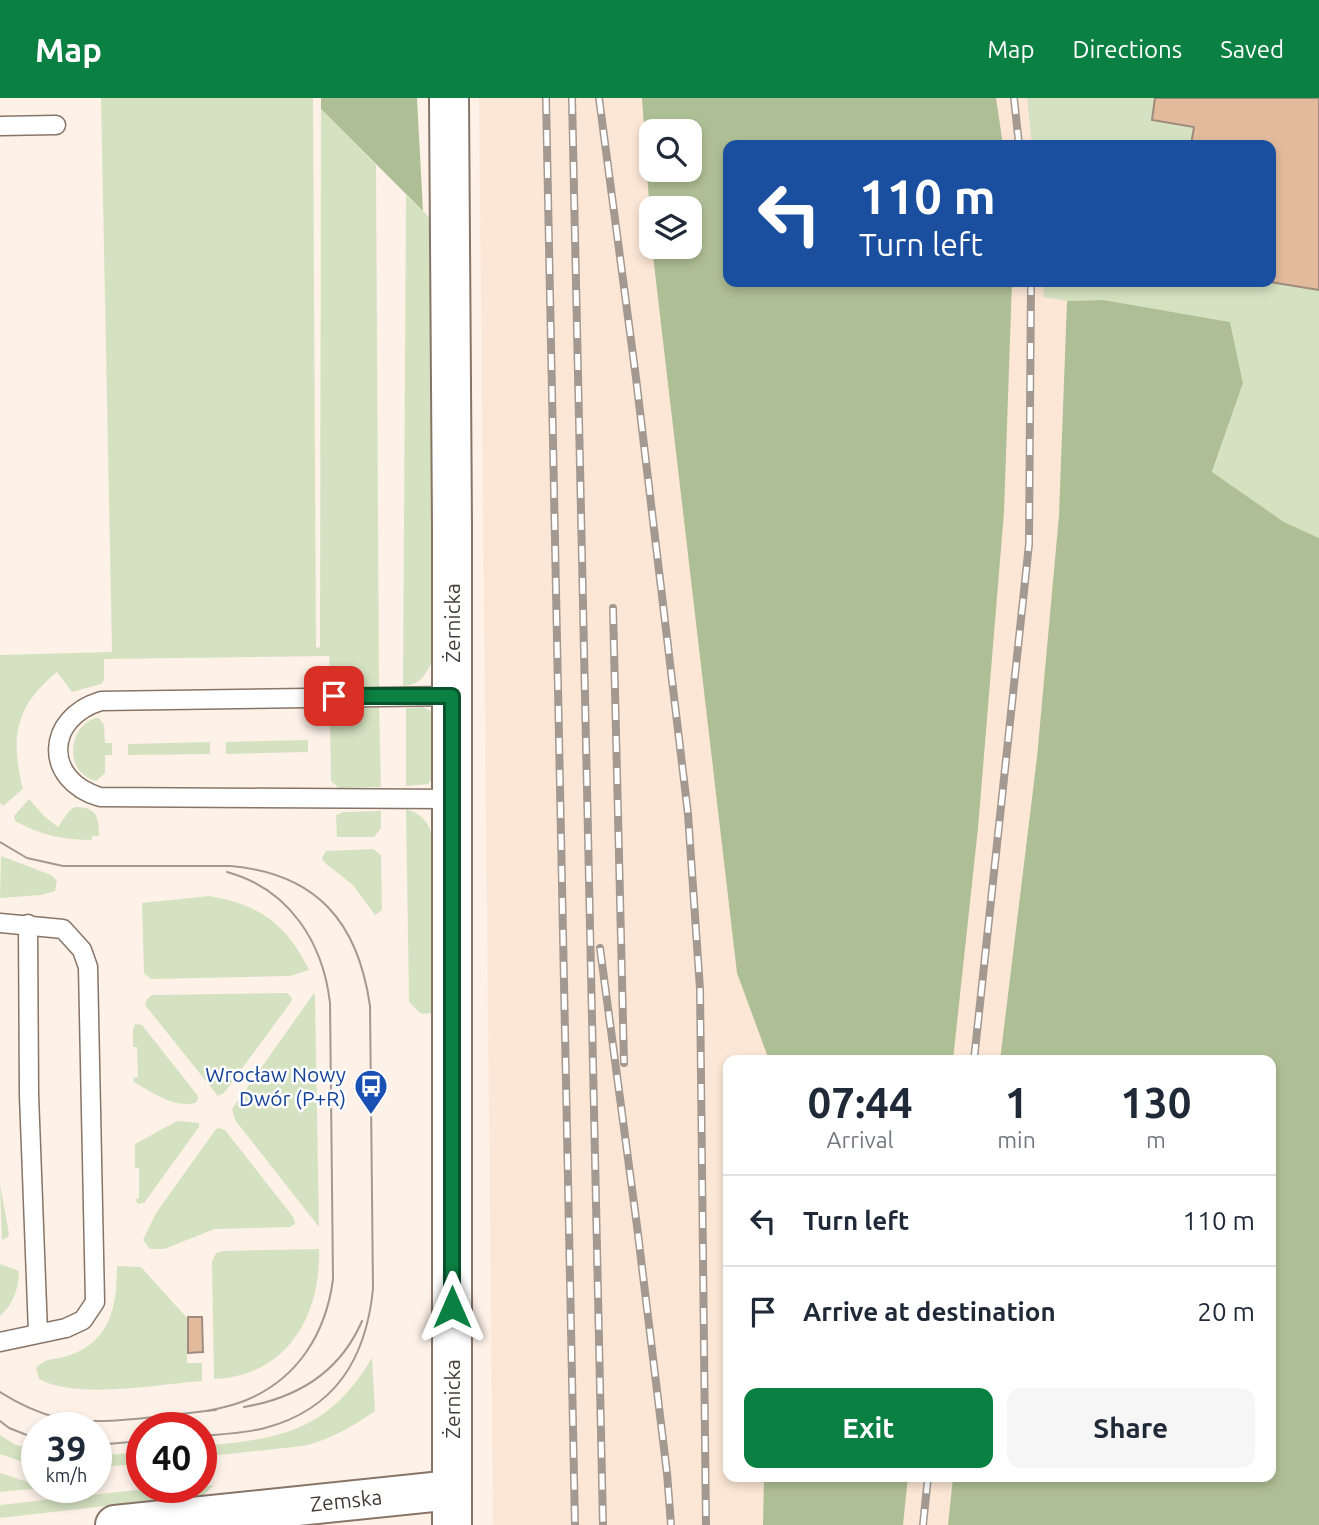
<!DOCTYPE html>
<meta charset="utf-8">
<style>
body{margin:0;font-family:Ubuntu,sans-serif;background:#f6f6f7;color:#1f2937;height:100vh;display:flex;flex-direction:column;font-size:26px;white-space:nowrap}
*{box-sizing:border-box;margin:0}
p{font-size:23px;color:#747a83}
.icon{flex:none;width:38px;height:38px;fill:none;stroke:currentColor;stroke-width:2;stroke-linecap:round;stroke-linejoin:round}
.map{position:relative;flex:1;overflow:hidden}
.panel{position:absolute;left:723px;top:957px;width:553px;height:427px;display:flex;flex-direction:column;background:#fff;border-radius:14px;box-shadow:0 4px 10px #0003}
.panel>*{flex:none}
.top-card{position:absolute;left:723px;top:42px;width:553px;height:147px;border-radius:14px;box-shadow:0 4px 10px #0003;background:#1a4fa0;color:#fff;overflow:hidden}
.controls{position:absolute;left:639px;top:21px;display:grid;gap:14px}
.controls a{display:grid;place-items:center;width:63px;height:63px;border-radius:14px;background:#fff;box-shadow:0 4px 10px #0003;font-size:35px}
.speed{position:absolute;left:21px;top:1314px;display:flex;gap:14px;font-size:35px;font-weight:700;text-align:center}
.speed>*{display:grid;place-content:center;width:91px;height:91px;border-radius:50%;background:#fff;box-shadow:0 4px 10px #0003;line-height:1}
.speed small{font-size:18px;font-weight:400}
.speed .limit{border:10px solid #d22;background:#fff;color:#111}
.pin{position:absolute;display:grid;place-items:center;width:60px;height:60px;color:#fff;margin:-30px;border-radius:14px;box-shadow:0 4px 10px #0006}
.me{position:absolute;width:77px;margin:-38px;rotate:0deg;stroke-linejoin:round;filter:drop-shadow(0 0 5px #0008)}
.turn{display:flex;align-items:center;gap:24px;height:147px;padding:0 21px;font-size:32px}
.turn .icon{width:91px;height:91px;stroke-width:2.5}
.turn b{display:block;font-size:49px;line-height:60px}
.eta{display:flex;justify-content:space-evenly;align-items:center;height:119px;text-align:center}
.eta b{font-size:42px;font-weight:600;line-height:49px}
.button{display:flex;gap:14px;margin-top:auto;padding:14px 21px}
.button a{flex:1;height:80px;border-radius:14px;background:#0b8043;color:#fff;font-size:28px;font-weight:600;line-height:80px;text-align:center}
.button a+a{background:#f6f6f7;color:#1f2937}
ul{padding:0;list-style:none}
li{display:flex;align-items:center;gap:21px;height:91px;padding:0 21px;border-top:2px solid #e0e1e3}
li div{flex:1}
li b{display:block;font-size:26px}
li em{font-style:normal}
header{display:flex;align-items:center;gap:42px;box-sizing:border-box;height:98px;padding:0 35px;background:#0b8043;color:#fff}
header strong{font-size:33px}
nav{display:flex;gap:38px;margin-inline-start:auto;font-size:24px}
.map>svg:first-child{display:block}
.built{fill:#fce7d6;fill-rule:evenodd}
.green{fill:#d5e2c1}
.forest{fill:#afbf95;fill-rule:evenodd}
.building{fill:#e1bb9c;stroke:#9f8c7e;stroke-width:2}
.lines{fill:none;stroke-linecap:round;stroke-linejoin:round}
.service-casing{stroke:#877567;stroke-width:21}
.tertiary-casing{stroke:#877567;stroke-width:42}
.service{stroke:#fff;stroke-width:18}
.tertiary{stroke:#fff;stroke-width:38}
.tram{stroke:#a39991;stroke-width:2}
.rail-casing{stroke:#a39991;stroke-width:8}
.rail{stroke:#fff;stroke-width:5;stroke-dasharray:16;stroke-linecap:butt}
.route-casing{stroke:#07532c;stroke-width:18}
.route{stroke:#0b8043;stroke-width:12}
.labels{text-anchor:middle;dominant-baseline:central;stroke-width:5;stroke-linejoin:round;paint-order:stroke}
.street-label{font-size:21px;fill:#433b35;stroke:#fff}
.transit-label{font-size:21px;fill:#164399;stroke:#fff;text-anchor:end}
</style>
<header>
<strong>Map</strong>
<nav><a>Map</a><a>Directions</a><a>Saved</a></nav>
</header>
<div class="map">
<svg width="1319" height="1427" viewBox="0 0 1319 1427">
<rect width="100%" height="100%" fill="#fdf1e8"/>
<path class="built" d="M479,0H1096L1106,47H728V184H1106L1104,202L1067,203L1059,417L1037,659L1000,962H728V1379H953L948,1427H493ZM651,33H690V72H651ZM651,110H690V149H651Z"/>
<g class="green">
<path d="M101,0H313L316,550L320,549L321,11L376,67L379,589H340L331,586L329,558L104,561V582L101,586L72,594L57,574C15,608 10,640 23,691L3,708L0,705V557L112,554Z"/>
<path d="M1027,0H1155L1152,21L1194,29L1191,47H1032Z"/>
<path d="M406,97L431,121L436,412L433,561C426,576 421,587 403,588Z"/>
<path d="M1043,184H1271L1319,192V440L1284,424L1212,375L1243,285L1230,224L1104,202L1067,203L1044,199Z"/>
<path d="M379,609L381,689L339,690L331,683L330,614L338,610Z"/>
<path d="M423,609L431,613L435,625L433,680L428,686L406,688V610Z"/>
<path d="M95,620H99L104,627L105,645H112V657H105V675L96,683C65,675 66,631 95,620Z"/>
<path d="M308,642V654L226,656V644Z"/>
<path d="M210,644V656L128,657V646Z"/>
<path d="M29,701L44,718L58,729L69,713L75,709C97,709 99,719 99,738H92V742C64,742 40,737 15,723L14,718Z"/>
<path d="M406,711C424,717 428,724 433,741L435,915L421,916L409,904Z"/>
<path d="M381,713V730L374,739H337L336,717L344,714Z"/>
<path d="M373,751L381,757L382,812L375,817L353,787L325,765L322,760L326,753Z"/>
<path d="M1,758L51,777L57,783L55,793L41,797L0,800Z"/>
<path d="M209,798C259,806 287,827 309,872L290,878L151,881L144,875L142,805Z"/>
<path d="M287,895L292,900L291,904L224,995L218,998L145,907L147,901L152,897Z"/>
<path d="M314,895L315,900L319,1129L235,1022L232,1011Z"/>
<path d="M135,926L142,927L198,998L197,1004C177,1012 151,994 134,984L133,980L138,979L137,949H133V931Z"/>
<path d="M177,1023L199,1025V1029L144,1105L138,1106L135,1101L139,1100V1070H135V1046Z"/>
<path d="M219,1030L225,1032L294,1120L295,1126L290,1129L215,1131L164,1151H150L143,1142L156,1115L216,1031Z"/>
<path d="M0,1086L9,1136L8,1139L2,1142Z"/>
<path d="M319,1151C321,1218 287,1278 214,1281L212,1164L216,1155L223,1153Z"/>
<path d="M0,1166L19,1173C19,1190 13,1207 0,1218Z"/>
<path d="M117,1168L141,1169L187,1220V1265H202V1283C159,1286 77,1302 39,1281L36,1270C46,1259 57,1262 70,1257C111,1243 117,1207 117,1168Z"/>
<path d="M372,1260L375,1313C352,1329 330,1342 303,1348L201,1359V1348C280,1341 328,1334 372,1260Z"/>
<path d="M0,1337L14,1346L37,1353V1369L0,1356Z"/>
<path d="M142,1354V1365L96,1370V1358Z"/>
<path d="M0,1375L37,1387V1390H41L0,1394Z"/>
<path d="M206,1384V1388L214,1387L203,1397L0,1420V1407L155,1390H201V1385Z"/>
</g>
<g class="forest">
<path d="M321,0H417L423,113L321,11Z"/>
<path d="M642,0H996L1003,47H728V184H1012L1004,414L978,730L953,962H769L737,875L652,149H690V110H651V133ZM651,33H690V72H651Z"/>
<path d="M1104,202L1230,224L1243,285L1212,374L1284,424L1319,440V1427H948L953,1379H1270V962H1000L1037,659L1059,417L1067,203Z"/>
<path d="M764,1379H908L903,1427H763Z"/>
</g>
<g class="building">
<path d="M1155,0H1319V192L1270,184V47H1191L1194,29L1152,22Z"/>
<path d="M188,1219H202L203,1254L188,1255Z"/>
</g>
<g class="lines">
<defs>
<g id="service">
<path d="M0,28L56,27"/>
<path d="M452,701L100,699C43,682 45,620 101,603L452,598"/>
<path d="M0,825L63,831L82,852L88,869L95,1204L83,1222L66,1230L0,1244"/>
<path d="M28,826L29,997L38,1235"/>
</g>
<g id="tertiary">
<path d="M449,0L452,429V1427"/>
<path d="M115,1427L452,1392"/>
</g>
</defs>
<use href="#service" class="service-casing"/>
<use href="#tertiary" class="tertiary-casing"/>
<use href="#service" class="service"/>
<use href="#tertiary" class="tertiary"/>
<g class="tram">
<path d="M0,744L27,760L63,768H231C317,776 358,824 370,908L373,1191C366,1260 336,1311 265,1330C245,1335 223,1336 201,1338"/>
<path d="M0,1294C19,1306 38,1315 59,1320C102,1329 171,1316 216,1312"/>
<path d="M244,1309C297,1300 340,1274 362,1223"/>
<path d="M207,1313C219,1310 232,1308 244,1303C297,1282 326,1236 333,1181L330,905C323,844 289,791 227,774"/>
<path d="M0,1323L9,1330L37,1341"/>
<path d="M96,1347L142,1343"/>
</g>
<defs>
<g id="rail">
<path d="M546,0L575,1427"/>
<path d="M572,0L603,1427"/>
<path d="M599,0L636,280L688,716L700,891L706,1427"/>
<path d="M1014,0L1019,47"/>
<path d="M613,510L624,965"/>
<path d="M600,850L637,1128L667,1375L671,1427"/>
<path d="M974,962L1029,446L1031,184"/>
<path d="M923,1427L928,1379"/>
</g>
</defs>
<use href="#rail" class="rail-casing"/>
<use href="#rail" class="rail"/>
</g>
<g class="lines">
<defs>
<path id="route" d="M334,598H452V1209"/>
</defs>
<use href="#route" class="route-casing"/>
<use href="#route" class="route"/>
</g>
<defs>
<symbol id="bus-pin" viewBox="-11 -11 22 30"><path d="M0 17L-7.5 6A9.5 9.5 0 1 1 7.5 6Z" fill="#1a4fb4" stroke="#fff"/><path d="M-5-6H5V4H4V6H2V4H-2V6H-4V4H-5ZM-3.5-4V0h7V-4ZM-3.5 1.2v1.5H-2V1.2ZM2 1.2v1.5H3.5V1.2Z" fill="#fff"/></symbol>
</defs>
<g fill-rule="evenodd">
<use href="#bus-pin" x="352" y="969" width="38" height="52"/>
</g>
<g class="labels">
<g class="street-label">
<text transform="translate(452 525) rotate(-90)">Żernicka</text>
<text transform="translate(452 1301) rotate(-90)">Żernicka</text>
<text transform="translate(346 1402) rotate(-6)">Zemska</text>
</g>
<g class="transit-label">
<text x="346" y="976">Wrocław Nowy<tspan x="346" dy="24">Dwór (P+R)</tspan></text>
</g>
</g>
</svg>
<div class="controls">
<a><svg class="icon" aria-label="search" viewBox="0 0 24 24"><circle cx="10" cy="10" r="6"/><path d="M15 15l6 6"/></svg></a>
<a><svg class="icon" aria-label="layers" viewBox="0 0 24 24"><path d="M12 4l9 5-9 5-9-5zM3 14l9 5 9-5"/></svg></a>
</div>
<div class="speed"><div>39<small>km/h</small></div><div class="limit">40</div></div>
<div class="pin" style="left:334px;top:598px;background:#d93025"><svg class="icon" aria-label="arrive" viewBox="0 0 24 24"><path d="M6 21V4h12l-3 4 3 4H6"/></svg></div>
<svg class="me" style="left:452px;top:1209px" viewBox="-20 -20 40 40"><path d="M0-17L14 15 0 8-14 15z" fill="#0b8043" stroke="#fff" stroke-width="4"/></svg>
<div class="top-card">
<div class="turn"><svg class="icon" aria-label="left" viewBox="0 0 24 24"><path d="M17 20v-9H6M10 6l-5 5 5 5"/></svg><div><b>110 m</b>Turn left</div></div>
</div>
<section class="panel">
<div class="eta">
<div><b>07:44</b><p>Arrival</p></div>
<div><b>1</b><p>min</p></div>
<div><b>130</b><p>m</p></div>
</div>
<ul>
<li><svg class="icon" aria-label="left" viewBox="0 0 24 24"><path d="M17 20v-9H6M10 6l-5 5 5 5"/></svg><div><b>Turn left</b></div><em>110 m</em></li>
<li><svg class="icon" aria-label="arrive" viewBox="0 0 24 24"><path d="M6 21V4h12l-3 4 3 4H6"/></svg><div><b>Arrive at destination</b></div><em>20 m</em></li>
</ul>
<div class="button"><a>Exit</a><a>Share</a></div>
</section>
</div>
